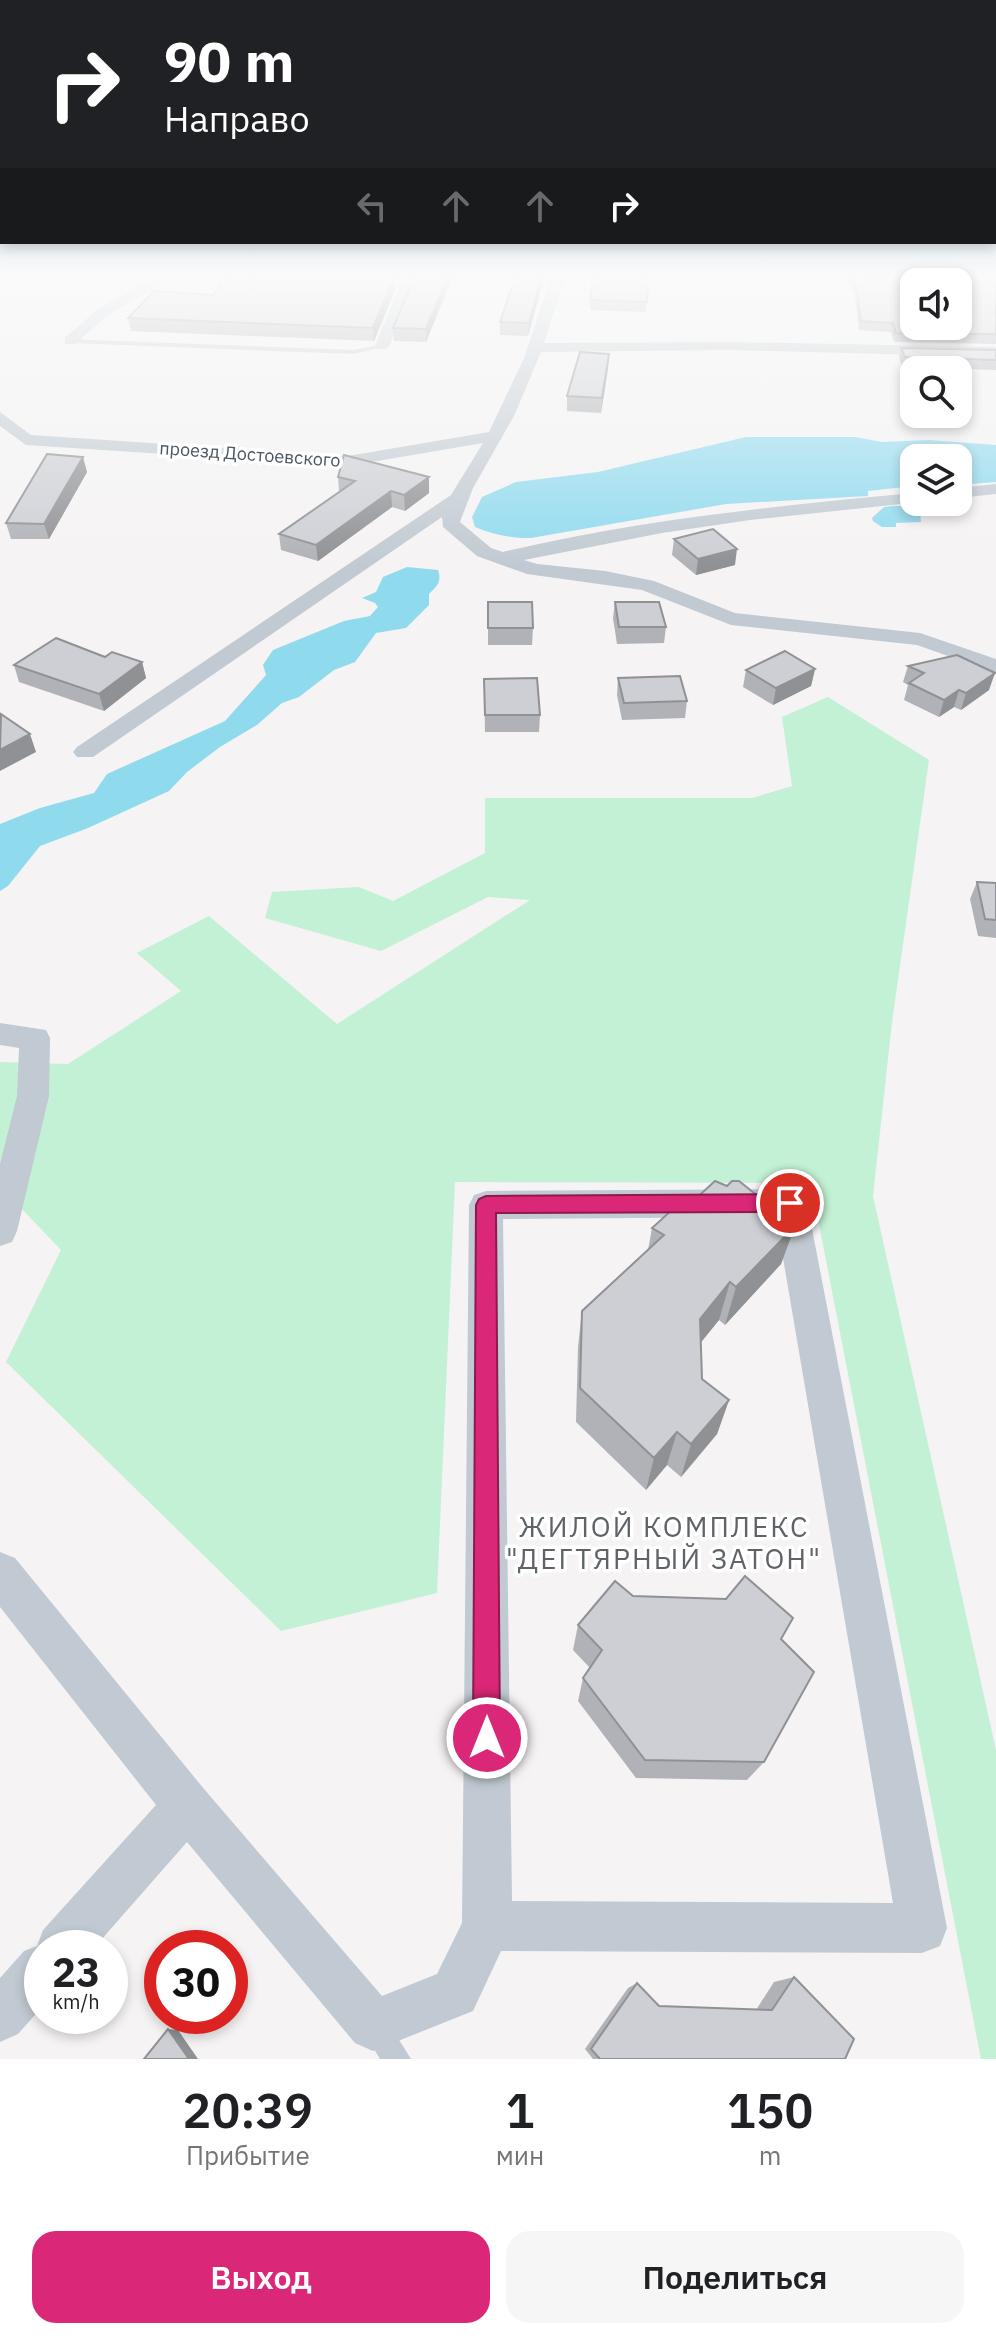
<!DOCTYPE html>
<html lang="ru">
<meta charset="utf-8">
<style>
body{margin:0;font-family:"IBM Plex Sans",sans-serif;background:#f6f6f6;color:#202124;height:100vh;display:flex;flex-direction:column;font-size:30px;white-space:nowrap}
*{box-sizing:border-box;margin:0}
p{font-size:26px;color:#757577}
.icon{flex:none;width:44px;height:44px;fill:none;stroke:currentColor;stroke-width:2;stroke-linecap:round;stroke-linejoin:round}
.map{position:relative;height:2059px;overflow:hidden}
.drawer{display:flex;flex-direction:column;background:#fff;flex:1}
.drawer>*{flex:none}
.top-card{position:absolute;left:0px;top:0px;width:996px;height:244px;box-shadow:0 4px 12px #0003;background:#202124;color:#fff;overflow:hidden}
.fabs{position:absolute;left:900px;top:268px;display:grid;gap:16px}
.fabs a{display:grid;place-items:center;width:72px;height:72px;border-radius:16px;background:#fff;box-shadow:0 4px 12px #0003;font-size:40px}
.speed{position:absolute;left:24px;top:1930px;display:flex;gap:16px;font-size:40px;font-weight:700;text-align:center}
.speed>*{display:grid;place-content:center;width:104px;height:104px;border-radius:50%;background:#fff;box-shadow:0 4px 12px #0003;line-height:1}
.speed small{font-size:20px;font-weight:400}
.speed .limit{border:12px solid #d22;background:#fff;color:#111}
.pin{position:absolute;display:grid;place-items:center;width:68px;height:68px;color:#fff;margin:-34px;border:4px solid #fff;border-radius:50%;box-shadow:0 2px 8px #0007}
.me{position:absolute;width:88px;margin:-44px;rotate:0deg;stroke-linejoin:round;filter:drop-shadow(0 0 6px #0008)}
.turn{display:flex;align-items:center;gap:28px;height:168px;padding:0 32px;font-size:36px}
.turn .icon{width:104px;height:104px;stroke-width:2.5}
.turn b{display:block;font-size:56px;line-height:68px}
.lanes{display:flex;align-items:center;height:76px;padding:0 32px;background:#0003;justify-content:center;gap:40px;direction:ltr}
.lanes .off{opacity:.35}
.eta{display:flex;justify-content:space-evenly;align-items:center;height:136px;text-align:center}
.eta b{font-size:48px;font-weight:600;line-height:56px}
.button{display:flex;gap:16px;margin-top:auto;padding:16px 32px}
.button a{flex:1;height:92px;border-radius:24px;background:#db2777;color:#fff;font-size:32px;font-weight:600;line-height:92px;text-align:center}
.button a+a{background:#f6f6f6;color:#202124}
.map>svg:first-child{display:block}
.green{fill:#c3f1d5}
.water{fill:#90daee}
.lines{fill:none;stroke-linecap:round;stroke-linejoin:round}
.service{fill:#c1cad2;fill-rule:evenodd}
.minor{fill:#c1cad2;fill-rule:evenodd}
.wall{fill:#b0b2b7}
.shaded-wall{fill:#909195}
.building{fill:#cdcfd5;stroke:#909195;stroke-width:2;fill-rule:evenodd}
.route{fill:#db2777;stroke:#8e194d;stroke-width:2}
.labels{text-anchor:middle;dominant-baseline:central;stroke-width:7;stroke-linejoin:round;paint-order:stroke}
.far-street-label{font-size:18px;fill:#4a5661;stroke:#fff}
.near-neighbourhood-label{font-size:28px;letter-spacing:2px;fill:#5f6368;stroke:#fff}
</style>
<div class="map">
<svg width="996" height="2059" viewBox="0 0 996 2059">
<rect width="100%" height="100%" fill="#f5f3f3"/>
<path class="green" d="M828,697L929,760L892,1022L873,1196L996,1750V2059H981L811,1183L455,1182L437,1593L281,1631L6,1362L61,1250L0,1186V1062L68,1064L181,991L137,953L209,916L337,1024L530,900L488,897L381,951L265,918L272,892L359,887L393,901L485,853V798H752L792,786L782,717Z"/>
<g class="water">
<path d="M746,437H855L882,442L929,440L996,445V482L958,485V458H914V486L868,491V496L726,504L531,538C510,538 494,535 475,527L472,517L482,497L516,482L598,472Z"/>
<path d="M893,506H910L911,509L920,511L921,522L896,523V527H882L873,521L872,518L884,507Z"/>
<path d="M407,567L438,570C442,582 437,586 429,594V605L406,628L376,633L355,662L334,670L299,697L282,703L257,725L220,747L187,772L169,791L88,828L40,846L8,886L0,891V824L40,808L94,793L107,774L225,721L266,675L263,665L273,650L344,621L370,616L378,607L375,603L362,598L376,592L383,577Z"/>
</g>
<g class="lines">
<g class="service">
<path d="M67,339L354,350L382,344L386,346L354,354L70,343Z"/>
<path d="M376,2015L386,2019L411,2059H380L362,2029L366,2019Z"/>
</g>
<g class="minor">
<path d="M152,278H170L107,316L75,344H65V338L97,310Z"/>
<path d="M403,278H417L389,346L387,349H377L375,346Z"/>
<path d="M551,278H565L544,343L730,342L996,347V357L730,350L541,352L514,416L473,488L460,522L491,548L503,552C638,520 776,506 914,493V502H920L750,520L662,533L524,560L537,564L605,571L654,581L735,613L920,633L996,659V673L917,645L731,625L642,590L527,574L477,556L443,527L442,517L93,757H77L73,752L77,747L451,495L483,443L348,466L26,445L0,426V412L31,435L348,456L489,432L524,358Z"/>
<path d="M996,484V494L958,498V488Z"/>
<path d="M0,1023L46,1030L50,1038L49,1096L17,1231L12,1242L0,1246V1164L17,1096L19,1048L0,1045Z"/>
<path d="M790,1189L802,1193L807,1203L947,1928L940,1946L922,1953L501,1951L473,2011L373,2051L355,2043L187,1842L94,1948H42V2007L18,2034L0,2042V1978L24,1951L37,1946L43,1930L156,1805L0,1607V1552L15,1558L204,1789L382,1996L437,1974L462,1923L469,1205L474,1195L486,1191ZM776,1217L893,1903L512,1901L503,1219Z"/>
</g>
</g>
<g class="wall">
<path d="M225,278H401L399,280H394L395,290L374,341L131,331L128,318L213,295Z"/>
<path d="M452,278L426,342L394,341L393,328Z"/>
<path d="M515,278H544L528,336L500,335V322Z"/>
<path d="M648,278L646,312L590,310V300Z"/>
<path d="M849,278H901L996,281V344L894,342L891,332L859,330L855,295L848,283Z"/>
<path d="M901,348L996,350V370L902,367L899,357Z"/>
<path d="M609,354L608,368L601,413L567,411V396Z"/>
<path d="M87,472L49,539H11L6,523Z"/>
<path d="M338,477H429V493L405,511L392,507L318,561L281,550L279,534L339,492Z"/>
<path d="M674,539L735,565L696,575L672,555Z"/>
<path d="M488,602L533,628L532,645H488Z"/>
<path d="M615,602L666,627L664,643L617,644L613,618Z"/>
<path d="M105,657L142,662L146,678L104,711L19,682L14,665Z"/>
<path d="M908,666L989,690L961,710L954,707L939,717L904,700L908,685L903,682Z"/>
<path d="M815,669L811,686L773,705L743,687L746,670Z"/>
<path d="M618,678L687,701L685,718L622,720L617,695Z"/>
<path d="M484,679L540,715L539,732H485Z"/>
<path d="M977,882L996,883V938L978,936L970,899Z"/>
<path d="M690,1204L795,1226L781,1264L725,1325L719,1320L701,1342L702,1379L729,1400L717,1434L681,1477L667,1465L646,1490L576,1422L578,1347L582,1311L648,1250L652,1228Z"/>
<path d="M633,1596L781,1639L764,1762L747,1780L636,1778L578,1701L583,1678L590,1668L573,1650L578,1625Z"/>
<path d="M794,1977L845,2059H593L585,2049L628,1988L637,1983L659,2006L756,2010L774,1982Z"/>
</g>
<g class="shaded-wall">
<path d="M394,278L395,290L374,341L373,328Z"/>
<path d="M447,278H452L426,342V329Z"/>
<path d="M541,278H544L528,336L529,323Z"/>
<path d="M609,354L608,368L601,413L602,398Z"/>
<path d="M83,457L87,472L49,539L44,524Z"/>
<path d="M429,477V493L405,511L404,495Z"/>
<path d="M391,491L392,507L318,561L316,545Z"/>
<path d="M737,549L735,565L696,575L698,559Z"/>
<path d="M142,662L146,678L104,711L99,694Z"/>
<path d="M815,669L811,686L773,705L776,688Z"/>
<path d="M995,673L989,690L961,710L966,693Z"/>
<path d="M959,690L954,707L939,717L944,700Z"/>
<path d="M30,734L36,752L0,771V750Z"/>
<path d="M795,1226L781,1264L725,1325L736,1287Z"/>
<path d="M730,1282L719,1320L690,1356L700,1319Z"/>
<path d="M729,1400L717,1434L681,1477L691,1444Z"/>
<path d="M677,1432L667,1465L646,1490L654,1458Z"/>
<path d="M168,2029L178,2030L198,2059H189Z"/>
</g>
<g class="building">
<path d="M225,278H394L373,328L128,318L154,291L213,295Z"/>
<path d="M414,278H447L426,329L393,328Z"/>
<path d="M515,278H541L529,323L500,322Z"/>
<path d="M593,278H648L647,302L590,300Z"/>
<path d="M852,278L916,279L917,278H959L960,280L996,281V334L896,333L893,323L861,321L856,286ZM914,282H958V326H914Z"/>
<path d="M901,348L996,350V360L905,357Z"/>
<path d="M580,352L609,354L602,398L567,396Z"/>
<path d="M47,454L83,457L44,524L6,523Z"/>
<path d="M344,455L429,477L404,495L391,491L316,545L279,534L355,481L338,477Z"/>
<path d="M713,529L737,549L698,559L674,539Z"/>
<path d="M488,602H532L533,628H488Z"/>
<path d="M615,602H659L666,627H619Z"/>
<path d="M56,638L105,657L112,652L142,662L99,694L14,665Z"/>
<path d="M785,651L815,669L776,688L746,670Z"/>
<path d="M957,655L995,673L966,693L959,690L944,700L909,683L924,673L908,666Z"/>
<path d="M680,676L687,701L624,703L618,678Z"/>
<path d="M537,678L540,715H485L484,679Z"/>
<path d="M1,714L30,734L0,750Z"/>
<path d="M977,882L996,883V920L985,919Z"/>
<path d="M715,1181L727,1186L732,1181H739L795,1226L736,1287L730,1282L700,1319L702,1379L729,1400L691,1444L677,1432L654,1458L580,1388L582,1311L664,1235L652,1228L684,1199L690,1204Z"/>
<path d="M745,1576L793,1618L781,1639L814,1672L764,1762L645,1760L583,1678L602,1650L578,1625L615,1581L633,1596L726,1599Z"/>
<path d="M794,1977L854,2039L845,2059H600L591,2049L637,1983L659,2006L772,2010Z"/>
<path d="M168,2029L189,2059H144Z"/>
</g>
<linearGradient id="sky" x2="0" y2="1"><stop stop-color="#85c3ea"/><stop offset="0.49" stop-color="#fafafa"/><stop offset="1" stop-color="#fafafa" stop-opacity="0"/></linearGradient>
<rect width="996" height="566" fill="url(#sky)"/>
<path class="route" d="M790,1194L797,1197L800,1203L797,1209L790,1212L496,1213L500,1738L496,1748L487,1752L477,1748L473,1738L476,1205L479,1199L486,1196Z"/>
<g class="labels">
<g class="far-street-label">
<text transform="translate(250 454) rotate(4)">проезд Достоевского</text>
</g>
<g class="near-neighbourhood-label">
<text x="664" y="1526">ЖИЛОЙ КОМПЛЕКС<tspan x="664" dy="32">"ДЕГТЯРНЫЙ ЗАТОН"</tspan></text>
</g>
</g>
</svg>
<div class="fabs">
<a><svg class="icon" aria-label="sound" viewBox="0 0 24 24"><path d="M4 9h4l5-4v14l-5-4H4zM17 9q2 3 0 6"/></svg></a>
<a><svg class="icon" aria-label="search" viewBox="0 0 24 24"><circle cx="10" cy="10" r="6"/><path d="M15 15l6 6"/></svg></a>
<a><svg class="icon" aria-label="layers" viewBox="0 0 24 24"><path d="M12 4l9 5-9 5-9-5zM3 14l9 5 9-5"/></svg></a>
</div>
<div class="speed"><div>23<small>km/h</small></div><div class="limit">30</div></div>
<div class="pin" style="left:790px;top:1203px;background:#d93025"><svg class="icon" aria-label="arrive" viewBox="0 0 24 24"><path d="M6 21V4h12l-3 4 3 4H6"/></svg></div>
<svg class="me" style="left:487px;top:1738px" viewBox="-20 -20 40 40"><circle r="17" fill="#db2777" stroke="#fff" stroke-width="3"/><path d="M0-11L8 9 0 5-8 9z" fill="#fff"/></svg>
<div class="top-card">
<div class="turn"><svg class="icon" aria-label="right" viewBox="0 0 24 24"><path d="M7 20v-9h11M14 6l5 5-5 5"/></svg><div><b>90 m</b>Направо</div></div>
<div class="lanes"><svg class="icon off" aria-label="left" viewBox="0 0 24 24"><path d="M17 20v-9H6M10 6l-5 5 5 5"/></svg><svg class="icon off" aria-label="ahead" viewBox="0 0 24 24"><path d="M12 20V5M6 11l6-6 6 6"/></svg><svg class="icon off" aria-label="ahead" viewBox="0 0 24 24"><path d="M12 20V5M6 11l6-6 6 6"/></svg><svg class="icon" aria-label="right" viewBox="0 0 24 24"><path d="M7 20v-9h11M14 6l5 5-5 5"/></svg></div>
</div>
</div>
<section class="drawer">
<div class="eta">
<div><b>20:39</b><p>Прибытие</p></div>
<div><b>1</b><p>мин</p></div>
<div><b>150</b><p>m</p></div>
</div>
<div class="button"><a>Выход</a><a>Поделиться</a></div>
</section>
